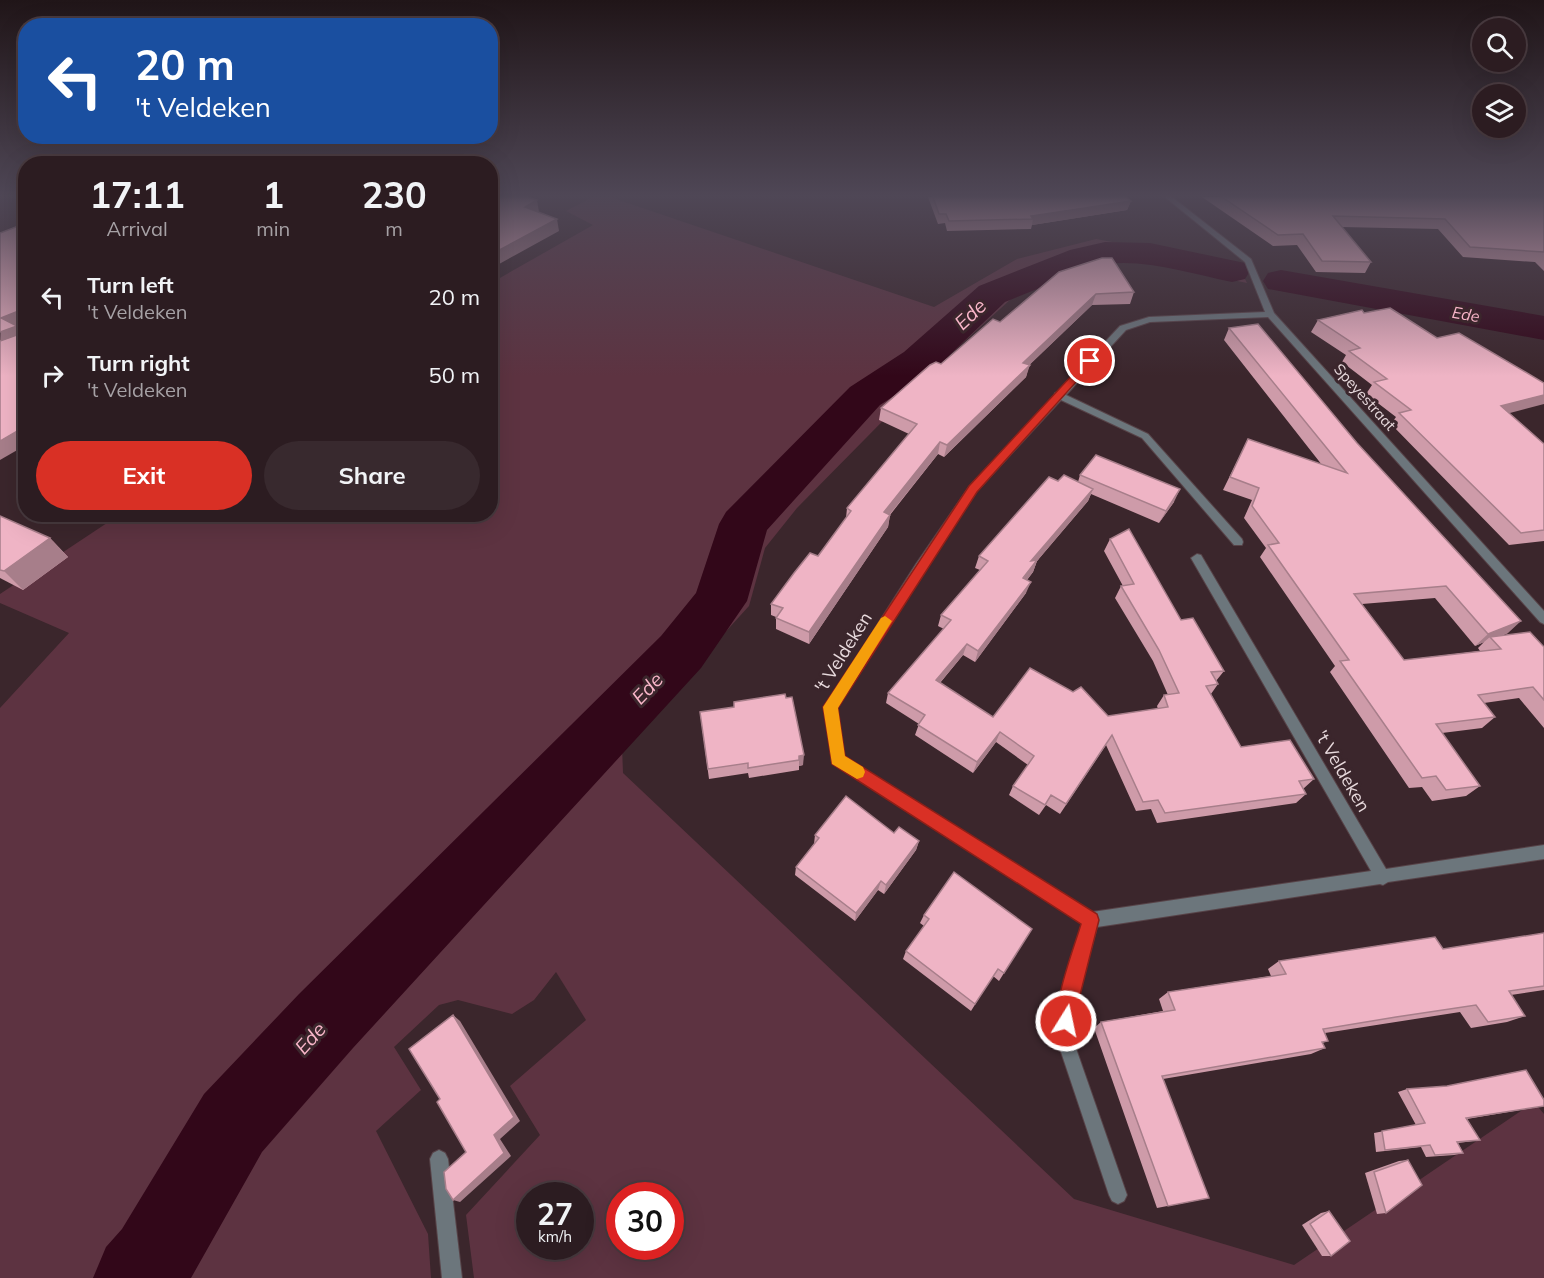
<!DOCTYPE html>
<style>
body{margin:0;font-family:Mulish,sans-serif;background:#38292e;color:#f1f3f6;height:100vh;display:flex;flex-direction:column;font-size:22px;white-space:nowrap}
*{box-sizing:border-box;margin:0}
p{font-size:20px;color:#a6a1a5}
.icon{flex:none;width:33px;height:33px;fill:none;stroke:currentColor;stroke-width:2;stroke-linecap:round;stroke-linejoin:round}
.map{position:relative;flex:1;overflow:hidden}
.details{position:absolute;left:18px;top:156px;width:480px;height:366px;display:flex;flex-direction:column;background:#2c1c21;border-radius:24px;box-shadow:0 6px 24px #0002,0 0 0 2px #483a3f}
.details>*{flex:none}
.top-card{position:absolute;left:18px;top:18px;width:480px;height:126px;border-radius:24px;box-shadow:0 6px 24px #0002,0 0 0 2px #483a3f;background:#1a4fa0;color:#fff;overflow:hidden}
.fabs{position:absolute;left:1472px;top:18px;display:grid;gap:12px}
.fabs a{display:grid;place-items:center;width:54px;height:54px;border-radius:50%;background:#2c1c21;box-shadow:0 6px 24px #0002,0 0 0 2px #483a3f;font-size:30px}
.speed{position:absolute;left:516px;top:1182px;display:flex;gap:12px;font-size:30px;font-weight:700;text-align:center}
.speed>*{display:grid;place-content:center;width:78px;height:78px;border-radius:50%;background:#2c1c21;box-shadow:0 6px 24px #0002,0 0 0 2px #483a3f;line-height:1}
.speed small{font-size:15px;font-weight:400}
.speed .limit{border:9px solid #d22;background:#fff;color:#111}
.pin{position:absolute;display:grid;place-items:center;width:51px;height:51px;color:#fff;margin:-26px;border:3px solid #fff;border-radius:50%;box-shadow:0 2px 6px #0007}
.me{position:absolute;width:66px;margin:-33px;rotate:10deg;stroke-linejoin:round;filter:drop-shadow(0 0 4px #0008)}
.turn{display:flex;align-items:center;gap:21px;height:126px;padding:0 18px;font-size:27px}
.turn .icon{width:78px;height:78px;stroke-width:2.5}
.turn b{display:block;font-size:42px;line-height:51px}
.eta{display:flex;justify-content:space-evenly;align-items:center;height:102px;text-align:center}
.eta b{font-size:36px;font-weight:700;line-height:42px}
.action{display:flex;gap:12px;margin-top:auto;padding:12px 18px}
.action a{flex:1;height:69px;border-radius:36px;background:#d93025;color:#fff;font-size:24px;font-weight:700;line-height:69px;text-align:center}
.action a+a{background:#38292e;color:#f1f3f6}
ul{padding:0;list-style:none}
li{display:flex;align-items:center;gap:18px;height:78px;padding:0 18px}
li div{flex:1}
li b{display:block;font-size:22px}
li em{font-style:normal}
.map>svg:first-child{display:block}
.green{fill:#5d3341;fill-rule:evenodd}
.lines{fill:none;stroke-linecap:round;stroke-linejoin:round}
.river{fill:#320719;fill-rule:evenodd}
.minor-casing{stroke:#574348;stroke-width:2}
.minor{fill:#6c767c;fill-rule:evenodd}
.wall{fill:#ce9ba9;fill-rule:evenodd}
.shaded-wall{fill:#a77e8a}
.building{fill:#efb4c5;stroke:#a77e8a;stroke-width:1.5}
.route{fill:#d93025;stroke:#8d1f18;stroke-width:1.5}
.slow{fill:#f59e0b}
.labels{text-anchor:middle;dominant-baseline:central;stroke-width:6;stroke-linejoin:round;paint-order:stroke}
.far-street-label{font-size:15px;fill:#e8dadd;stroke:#3b262c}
.far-water-label{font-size:16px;font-style:italic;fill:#f9b6c9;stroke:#3b262c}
.street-label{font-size:18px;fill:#e8dadd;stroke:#3b262c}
.water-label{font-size:20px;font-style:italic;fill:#f9b6c9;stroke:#3b262c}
</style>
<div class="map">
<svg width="1544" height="1278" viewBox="0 0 1544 1278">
<rect width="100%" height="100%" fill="#3b262c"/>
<path class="green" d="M593,197H610L934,307L1017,259L1096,239L1238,265L1247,283L1118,256L1011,299L935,368L797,508L765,548L749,606L622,746L623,773L1074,1199L1294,1265L1534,1102L1544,1114V1278H474L466,1215L540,1135L510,1086L586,1020L556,972L534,1000L512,1014L458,1000L439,1005L394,1047L421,1090L376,1131L428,1234L431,1278H164L216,1183L308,1055L491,861L471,841C396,919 318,994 251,1079C198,1146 154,1216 93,1278H0V708L69,633L0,603V594L119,515L490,514L491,283L593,225L566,211ZM530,1196H580V1246H530ZM620,1196H670V1246H620Z"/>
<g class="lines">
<g class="river">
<path d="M1105,242L1150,243L1245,263L1250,271L1245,279L1232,282C1188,273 1139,256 1094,266L1005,302L934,370L880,405L767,530L747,601L701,668L353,1048L262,1152L191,1278H93L106,1247L122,1229L204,1094L299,994L661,636L696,593L719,524L726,512L850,387L904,352L979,286L1070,250Z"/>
<path d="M1281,270L1544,316V340L1268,289L1263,281L1268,273Z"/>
</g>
<defs>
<g id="minor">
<path d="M1165,197H1172L1251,259L1274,313L1544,611V624L1540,622L1268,317L1150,322L1126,330L1066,395L1148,434L1242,539L1243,542L1242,545H1234L1142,438L1061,400L977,491L924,570L837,708L843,756L1092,912L1371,871L1191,558L1197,554L1201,555L1386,869L1544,845V859L1388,882L1383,885L1380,884L1097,927L1075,1005L1072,1037L1127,1195L1124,1201L1118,1204L1112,1201L1109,1195L1056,1037L1059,1005L1082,923L832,763L825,707L916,564L969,487L1054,396L1055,393L1058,392L1120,326L1149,317L1265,312L1245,262Z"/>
<path d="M439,1150L445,1153L448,1159L462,1278H442L430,1159L433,1153Z"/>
</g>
</defs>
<use href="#minor" class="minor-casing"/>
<use href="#minor" class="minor"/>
</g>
<g class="wall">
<path d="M928,197H1126L1131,201L1127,210L1032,225L1031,229L947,231L945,223L938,224Z"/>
<path d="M1202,197H1544V271L1535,262L1463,257L1438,229L1342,227L1371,262L1365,273L1316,272L1297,245L1273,246Z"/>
<path d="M1112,258L1134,292L1130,304L1092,305L1029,365L1026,377L944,457L938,454L890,515L888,527L809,644L776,629V617L771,615V604L818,556L846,518L847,508L909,434L879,420L881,408L1000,322Z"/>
<path d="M1364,313L1509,413L1544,444V541L1509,545L1391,424L1396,417L1366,394L1372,385L1342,362L1346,355L1311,332L1318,320Z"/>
<path d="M1229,328L1508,633L1501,636L1544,647V728L1519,698L1484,703L1495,717L1482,728L1442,733L1480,786L1466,796L1432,801L1422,787L1409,788L1330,672L1335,666L1260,557L1266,548L1244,518L1252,500L1223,490L1248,439L1322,465L1224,340ZM1435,598L1475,646L1484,642L1478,648L1480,651L1404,660L1362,604Z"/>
<path d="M1080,475L1174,502L1159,523L1091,494L1088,501L1037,561L1033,572L1027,580L1026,593L975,662L963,655L940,683L993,717L1108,716L1158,709L1157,706L1164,695H1168L1153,661L1115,598L1121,586H1123L1104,551L1110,539L1181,620L1224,671L1216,681L1218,684L1211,694L1241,747L1314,779L1303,789L1306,794L1296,803L1157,823L1151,809L1136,811L1106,745L1060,814L1046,805L1039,815L1009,795L1013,786L1028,765L996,742L973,773L915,735L919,724L886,703L888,693L944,629L938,626L941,615L980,570L975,568L979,556L1058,481L1078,482Z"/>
<path d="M0,516L50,538L68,557L23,590L0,578Z"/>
<path d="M785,694L803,765L799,766V770L749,778L748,773L709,779L700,712L734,707Z"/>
<path d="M894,833L919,841L916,850L884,894L878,890L855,921L795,875L796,867L814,844L815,835Z"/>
<path d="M924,915L1004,973L999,981L993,976L971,1011L903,959L906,951L924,926L920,923Z"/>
<path d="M1544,933V990L1511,995L1525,1016L1507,1022L1471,1028L1460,1012L1325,1033L1328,1041L1322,1043L1325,1048L1311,1054L1163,1079L1209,1198L1157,1208L1094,1028L1101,1022L1163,1011L1159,999L1168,992L1271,976L1268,969L1279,961L1443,949Z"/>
<path d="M1407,1089L1544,1106L1467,1119L1480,1140L1458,1143L1463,1153L1454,1155L1426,1157L1421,1147L1376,1152L1374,1133L1416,1125L1398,1092Z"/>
<path d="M1408,1160L1386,1213L1377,1214L1365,1173L1399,1161Z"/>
<path d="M1329,1211L1331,1256H1322L1302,1225L1321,1213Z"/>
</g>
<g class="shaded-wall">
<path d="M537,200L539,212L525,207Z"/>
<path d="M1131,201L1127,210L1032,225L1033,219L1031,216Z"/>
<path d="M557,219L559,231L490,269V255Z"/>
<path d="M1096,294L1092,305L1020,374L1023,363Z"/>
<path d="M26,308V325L18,328L26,337L0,349L1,318Z"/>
<path d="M1030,365L1026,377L944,457L947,445Z"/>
<path d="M1544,395V404L1491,418L1501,406Z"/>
<path d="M26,426V445L0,460V441Z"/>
<path d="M940,442L938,454L882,524L884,512Z"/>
<path d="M1093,489L1088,501L1037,561L1033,572L1019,590L1031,561Z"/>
<path d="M1180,489L1174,502L1159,523L1166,511Z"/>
<path d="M890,515L888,527L809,644V632Z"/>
<path d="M50,538L68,557L23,590L4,571Z"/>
<path d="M1031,582L1026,593L975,662L978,651Z"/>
<path d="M1521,621L1508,633L1492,639L1490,637L1484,642L1475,646L1488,634Z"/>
<path d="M967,644L963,655L933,691L936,680Z"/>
<path d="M1000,732L996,742L973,773L977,762Z"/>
<path d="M804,755L803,765L799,766V756Z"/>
<path d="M919,841L916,850L884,894L886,885Z"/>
<path d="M881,881L878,890L855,921L856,913Z"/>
<path d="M453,1015L460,1021L520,1121L500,1139L511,1156L460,1202L453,1200L494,1135Z"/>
</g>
<g class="building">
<path d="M490,197H527L537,200L525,207L557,219L490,255Z"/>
<path d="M933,197H1126L1131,201L1031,216L1033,219L949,221L946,214H939Z"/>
<path d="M1222,197H1544V252L1470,247L1445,219L1333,216L1371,262L1322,261L1303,234L1278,235Z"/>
<path d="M26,223V308L1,318L17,326L0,332V233Z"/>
<path d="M1102,258H1112L1134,292L1096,294L1023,363L1030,365L947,445L940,442L884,512L890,515L809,632L776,618L783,608L771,604L794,573L810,553L818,556L851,511L847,508L917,424L881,408L930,365L936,362L941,364L993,319L1000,322L1059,272Z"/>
<path d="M1390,308L1437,338L1459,333L1544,383V395L1501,406L1544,444V530L1521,533L1399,413L1411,410L1374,382L1387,379L1349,351L1360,348L1318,320L1362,310L1364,313Z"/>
<path d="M1258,324L1357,443L1521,621L1488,634L1446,586L1354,594L1404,660L1501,649L1490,637L1530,632L1544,647V700L1533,687L1478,695L1495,717L1436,724L1480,786L1446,790L1436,776L1422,778L1340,661L1349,660L1268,545L1279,543L1252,506L1259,488L1230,477L1248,439L1347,473L1229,328Z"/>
<path d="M18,327L26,331V426L0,441V341L17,335Z"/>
<path d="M1096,455L1180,489L1166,511L1080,475Z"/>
<path d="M1064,475L1093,489L1031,561L1037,560L1023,578L1031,582L978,651L967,644L936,680L993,717L1030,668L1073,692L1081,687L1108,716L1168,707L1164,695L1179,693L1159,650L1121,586L1134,584L1110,539L1129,529L1181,620L1193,618L1224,671L1211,672L1218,684L1206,686L1241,747L1290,740L1314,779L1299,781L1306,794L1165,813L1158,800L1143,802L1112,735L1066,804L1051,795L1045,805L1013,786L1034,756L1000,732L977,762L918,725L925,715L888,693L951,620L941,615L988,561L979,556L1049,477L1058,481Z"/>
<path d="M0,516L50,538L4,571L0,570Z"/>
<path d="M785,694L786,698L792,697L804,755L799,756V760L748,768V763L708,769L700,712L734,707V702Z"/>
<path d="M846,796L894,833L899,827L919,841L886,885L881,881L856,913L796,867L819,838L815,835Z"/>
<path d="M954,872L1032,929L1004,973L998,969L975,1004L906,951L929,919L924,915Z"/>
<path d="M1544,933V986L1509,991L1525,1016L1488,1022L1476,1005L1396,1017L1323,1029L1328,1041L1322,1042L1325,1048L1162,1076L1209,1198L1168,1206L1101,1022L1175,1010L1168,992L1286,974L1279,961L1435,937L1443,949Z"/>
<path d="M453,1015L514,1117L494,1135L504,1153L453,1200L446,1189L444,1172L466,1152L437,1102L440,1099L409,1049Z"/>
<path d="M1526,1070L1544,1100V1106L1466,1118L1480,1140L1457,1142L1463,1153L1435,1155L1430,1145L1385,1150L1382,1131L1425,1123L1407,1089L1447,1086Z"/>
<path d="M1408,1160L1422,1185L1386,1213L1374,1172Z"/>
<path d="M1329,1211L1350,1241L1331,1256L1310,1224Z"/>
</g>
<linearGradient id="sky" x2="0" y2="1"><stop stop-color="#201518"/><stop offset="0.52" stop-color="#4f4756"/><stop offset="1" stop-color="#4f4756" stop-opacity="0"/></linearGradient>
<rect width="1544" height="376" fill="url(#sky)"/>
<path class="route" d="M1087,359L1095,361L977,492L838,708L845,756L1097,914L1099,920L1072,1027L1066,1030L1059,1027C1051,1006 1074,948 1081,924L832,764L823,707L969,486Z"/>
<path class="slow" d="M885,616L892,621L838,708L845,756L863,767L865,772L863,777L857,779L832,764L823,707L881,618Z"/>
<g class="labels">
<g class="far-street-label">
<text transform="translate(1365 397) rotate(48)">Speyestraat</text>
</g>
<g class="far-water-label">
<text transform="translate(1466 314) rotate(10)">Ede</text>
</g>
<g class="street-label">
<text transform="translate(843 652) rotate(-58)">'t Veldeken</text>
<text transform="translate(1343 771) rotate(60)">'t Veldeken</text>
</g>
<g class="water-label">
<text transform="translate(970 314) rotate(-43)">Ede</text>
<text transform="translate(647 688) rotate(-46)">Ede</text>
<text transform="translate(310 1038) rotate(-48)">Ede</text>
</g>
</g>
</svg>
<div class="fabs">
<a><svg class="icon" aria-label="search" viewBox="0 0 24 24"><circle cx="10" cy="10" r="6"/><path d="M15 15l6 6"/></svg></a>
<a><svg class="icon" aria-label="layers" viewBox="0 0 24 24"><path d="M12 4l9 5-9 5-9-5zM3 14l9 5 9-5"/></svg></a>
</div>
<div class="speed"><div>27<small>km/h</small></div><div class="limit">30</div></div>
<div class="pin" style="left:1090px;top:361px;background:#d93025"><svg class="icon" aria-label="arrive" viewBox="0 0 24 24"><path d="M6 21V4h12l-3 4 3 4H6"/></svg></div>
<svg class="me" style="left:1066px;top:1021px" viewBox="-20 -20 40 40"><circle r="17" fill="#d93025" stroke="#fff" stroke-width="3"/><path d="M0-11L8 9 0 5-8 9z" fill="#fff"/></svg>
<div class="top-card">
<div class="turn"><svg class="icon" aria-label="left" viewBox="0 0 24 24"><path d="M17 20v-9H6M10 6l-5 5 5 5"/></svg><div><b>20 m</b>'t Veldeken</div></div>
</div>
<section class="details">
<div class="eta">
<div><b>17:11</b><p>Arrival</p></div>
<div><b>1</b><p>min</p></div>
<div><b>230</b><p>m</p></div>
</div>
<ul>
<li><svg class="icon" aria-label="left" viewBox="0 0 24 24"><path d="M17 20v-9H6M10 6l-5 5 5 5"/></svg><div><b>Turn left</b><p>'t Veldeken</p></div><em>20 m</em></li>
<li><svg class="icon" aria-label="right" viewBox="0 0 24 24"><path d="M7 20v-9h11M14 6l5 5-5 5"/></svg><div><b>Turn right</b><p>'t Veldeken</p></div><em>50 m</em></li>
</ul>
<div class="action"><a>Exit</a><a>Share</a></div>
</section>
</div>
